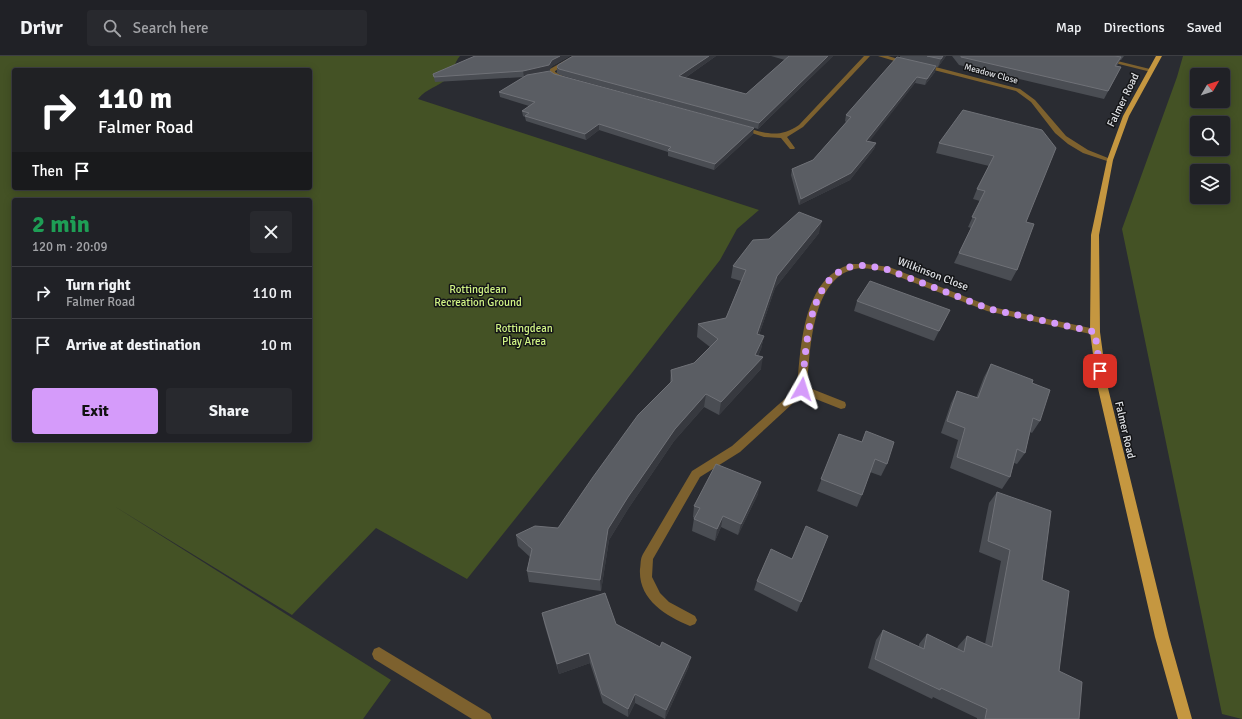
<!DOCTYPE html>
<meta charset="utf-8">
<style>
body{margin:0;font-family:Signika,sans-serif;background:#28292e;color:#f1f3f6;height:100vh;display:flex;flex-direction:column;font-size:15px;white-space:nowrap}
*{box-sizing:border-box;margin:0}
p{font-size:13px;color:#a2a3a7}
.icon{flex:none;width:22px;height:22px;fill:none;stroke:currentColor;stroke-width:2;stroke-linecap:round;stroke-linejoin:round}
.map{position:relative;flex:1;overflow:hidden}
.panel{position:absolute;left:12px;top:142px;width:300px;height:244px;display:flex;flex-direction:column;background:#202126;border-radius:4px;box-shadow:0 2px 10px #0003,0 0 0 1px #3d3e43}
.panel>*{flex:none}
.guide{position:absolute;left:12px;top:12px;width:300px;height:122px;border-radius:4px;box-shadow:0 2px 10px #0003,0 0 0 1px #3d3e43;background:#202124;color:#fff;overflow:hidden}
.needle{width:26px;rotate:51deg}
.buttons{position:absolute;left:1190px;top:12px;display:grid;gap:8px}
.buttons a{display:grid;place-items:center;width:40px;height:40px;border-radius:4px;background:#202126;box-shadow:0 2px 10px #0003,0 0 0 1px #3d3e43;font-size:20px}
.pin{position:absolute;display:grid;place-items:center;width:34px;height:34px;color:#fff;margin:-17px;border-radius:8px;box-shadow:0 2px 6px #0006}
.me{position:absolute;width:44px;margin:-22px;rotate:6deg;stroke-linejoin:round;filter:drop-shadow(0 0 3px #0008)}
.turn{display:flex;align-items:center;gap:14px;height:84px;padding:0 20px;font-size:18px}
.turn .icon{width:52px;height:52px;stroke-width:2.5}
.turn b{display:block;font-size:28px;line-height:34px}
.then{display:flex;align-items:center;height:38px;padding:0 20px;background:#0003;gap:8px;font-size:15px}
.round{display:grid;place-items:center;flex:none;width:42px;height:42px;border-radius:4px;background:#28292e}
.head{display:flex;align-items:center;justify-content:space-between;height:68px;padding:0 20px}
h1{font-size:24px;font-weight:700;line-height:30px;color:#1e9e55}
.cta{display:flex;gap:8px;margin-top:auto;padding:8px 20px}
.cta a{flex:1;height:46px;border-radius:4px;background:#d59bfa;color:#111;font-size:16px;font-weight:700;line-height:46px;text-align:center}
.cta a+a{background:#28292e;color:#f1f3f6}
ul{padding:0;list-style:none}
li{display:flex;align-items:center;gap:12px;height:52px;padding:0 20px;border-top:1px solid #3d3e43}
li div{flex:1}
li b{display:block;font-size:15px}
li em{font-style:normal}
header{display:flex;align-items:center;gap:24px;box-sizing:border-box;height:56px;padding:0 20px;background:#202126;border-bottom:1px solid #3d3e43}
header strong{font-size:19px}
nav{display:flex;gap:22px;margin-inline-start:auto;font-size:14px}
.search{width:280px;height:36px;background:#28292e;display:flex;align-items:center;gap:10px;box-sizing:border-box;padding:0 14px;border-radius:4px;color:#a2a3a7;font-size:15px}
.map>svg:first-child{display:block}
.green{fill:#445225;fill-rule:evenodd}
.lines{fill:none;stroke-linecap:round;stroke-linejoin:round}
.minor{fill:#7d612e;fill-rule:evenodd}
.major{fill:#c59740;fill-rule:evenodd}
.wall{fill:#4a4d53}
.shaded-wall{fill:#37393f}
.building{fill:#5a5d63;stroke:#6f7177}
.route{stroke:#d59bfa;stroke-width:7;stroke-dasharray:0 12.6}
.labels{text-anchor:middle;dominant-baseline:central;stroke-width:3;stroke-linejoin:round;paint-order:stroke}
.far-street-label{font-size:9px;fill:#dee0e4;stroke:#141517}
.street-label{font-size:11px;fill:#dee0e4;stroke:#141517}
.park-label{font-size:11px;fill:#d0f385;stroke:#141517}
</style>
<header>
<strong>Drivr</strong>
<div class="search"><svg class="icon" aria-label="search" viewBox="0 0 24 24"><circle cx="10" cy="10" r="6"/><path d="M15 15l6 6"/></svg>Search here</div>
<nav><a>Map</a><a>Directions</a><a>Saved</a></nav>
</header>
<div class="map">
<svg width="1242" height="663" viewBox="0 0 1242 663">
<rect width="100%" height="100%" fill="#2a2c32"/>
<g class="green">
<path d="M0,0H460C454,6 454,16 448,22C438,31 427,32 418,43L759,154L737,173L720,204L631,318L467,523L376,472L292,559L114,450L391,624L363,663H0ZM14,14H310V132H14ZM14,144H310V384H14Z"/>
<path d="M1183,0H1242V663L1222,658L1122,173L1177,21ZM1197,19H1223V45H1197ZM1197,67H1223V93H1197ZM1197,115H1223V141H1197Z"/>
</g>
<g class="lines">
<g class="minor">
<path d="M573,0H580L555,15V16L565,21V23H561L550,18V13Z"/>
<path d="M864,0H870L803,71L787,81L795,92L794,93H790L781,82L764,81L737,72L740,70C763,76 777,84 799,69Z"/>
<path d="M878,0H888L911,7L908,9Z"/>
<path d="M1087,0H1097L1154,14L1151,16Z"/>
<path d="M924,8L1020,33L1035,44L1066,80L1088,94L1113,104L1110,106L1083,97L1068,88L1055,77L1031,46L1016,35L922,11L921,10Z"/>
<path d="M852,208H866L889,211L992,251L1095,273L1100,276L1095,279L987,255L884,215C874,214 861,210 851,214C811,227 810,297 807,331L845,346L846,349L845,352L841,353L803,338L740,396L700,421L653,503L652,521L660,537L669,546L695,560L697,564L695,568L690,570C665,560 638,543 640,513C641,508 640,503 643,498L692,415L732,390L797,332C801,291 802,221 852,208Z"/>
<path d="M379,591L490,658L492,663H472L374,603L372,598L374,593Z"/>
</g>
<path class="major" d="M1156,0H1162L1129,60L1113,104L1099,179L1100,276L1107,328L1169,581L1192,663H1178L1155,581L1097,328L1090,276L1091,179L1107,104L1123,60Z"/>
</g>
<g class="wall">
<path d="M475,0H570L552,10L549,15L540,17L554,18L753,78L714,114L668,100V96L599,74L586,84L526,65L525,61L523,60L522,55L529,50L500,41L499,36L524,21L435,26L433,18Z"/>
<path d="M573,0H716L685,22L746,38L785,4L771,0H833L758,73L560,19L557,17V11Z"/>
<path d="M900,0H946L938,11H936L935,16L925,29L915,27L869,85L876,87L874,93L850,124L799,149L791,119L792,113L813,104L846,66L845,65L846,59L900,1Z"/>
<path d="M952,0H1124L1121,4H1120L1117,10L1121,11L1104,43L959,9Z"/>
<path d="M1042,74L1026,166L1017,214L1011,225L954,207L971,172L968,171L980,145L973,143L977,133L989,110L936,97L939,87Z"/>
<path d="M819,177L775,232L759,279L764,280L761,293L758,300L761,313L719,359L704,351L674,385L628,453L609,484L601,535L529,526L527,515L530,501L518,490L516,479L558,472L670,327L671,314L694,307L710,291L697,281L698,268L726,262L741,225L731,222L733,210L769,183Z"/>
<path d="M857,245L945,263L934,285L854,255Z"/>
<path d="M991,308L1032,327L1040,365L1032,377L1030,376L1025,397L1017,408L1014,407L1010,421L1002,433L950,412L958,384L941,377L951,347L957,335L976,342L984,321Z"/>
<path d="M839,378L887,408L881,420L870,416L862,439L857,451L817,435Z"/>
<path d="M997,436L1042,524L1059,615L1079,663H977V662L933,641L932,643L868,612L876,584L883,574L919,591V588L927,578L957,593L958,590L967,580L985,588L1001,505L979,496L989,447Z"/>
<path d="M758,438L738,479L721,471L715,485L692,475L694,462L693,461L694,450Z"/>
<path d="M828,480L797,556L754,534L757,525Z"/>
<path d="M542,557L616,568L689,610L665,663L635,647L628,661L603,647L590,607L559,618L544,567Z"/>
</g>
<g class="shaded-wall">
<path d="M560,0H570L552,10L549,15L524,21L523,15L552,4Z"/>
<path d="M709,0H716L679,26V20Z"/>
<path d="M828,0H833L758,73L759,67Z"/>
<path d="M943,0H946L938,11L941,3Z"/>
<path d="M936,10L935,16L925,29L927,23Z"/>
<path d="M917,21L915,27L865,91L866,85Z"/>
<path d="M599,68V74L586,84L585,78Z"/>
<path d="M754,72L753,78L714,114L715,108Z"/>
<path d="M876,87L874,93L850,124L799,149L801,143Z"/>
<path d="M822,165L819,177L775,232L755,291L757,278L777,220Z"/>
<path d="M764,280L761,293L752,311L755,299Z"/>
<path d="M763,301L761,313L719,359L721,346Z"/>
<path d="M706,338L704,351L674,385L628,453L609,484L601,535L600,524L608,473L628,441L675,373Z"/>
<path d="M761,426L758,438L738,479L741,468Z"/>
<path d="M723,460L721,471L715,485L717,473Z"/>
<path d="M589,597L590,607L559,618L557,608Z"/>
<path d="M691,601L689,610L665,663L666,654Z"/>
<path d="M635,638V647L628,661V653Z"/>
</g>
<g class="building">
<path d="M475,0H560L552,4L549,9L523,15L434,21L433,18Z"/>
<path d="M573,0H709L679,20L746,38L789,0H828L759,67L559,13L557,11L558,9Z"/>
<path d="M927,0H943L941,3Z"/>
<path d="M961,0H1115L1121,1L1115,10L1121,11L1108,35L961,1Z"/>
<path d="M897,1L936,10L927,23L917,21L866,85L876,87L851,117L801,143L792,113L813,104L851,61L846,59Z"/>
<path d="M550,15L554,18L754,72L715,108L668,94L671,91L599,68L585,78L525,60L529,57L522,55L535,46L499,36L527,19Z"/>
<path d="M963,54L1042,74L1056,92L1026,166L1034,168L1017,214L959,197L976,162L972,161L985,135L977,133L994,100L939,87Z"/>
<path d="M799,156L822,165L777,220L757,278L764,280L755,299L763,301L721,346L706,338L675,373L628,441L608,473L600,524L527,515L532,493L516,479L535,470L558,472L593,421L638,359L672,325L671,314L694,307L718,283L698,268L726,262L746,214L733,210L753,184L769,183Z"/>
<path d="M870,225L950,254L939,275L857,245Z"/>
<path d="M991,308L1033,324L1032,327L1050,334L1040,365L1033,362L1025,397L1017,393L1010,421L957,401L965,372L947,365L957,335L978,342Z"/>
<path d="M866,375L894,386L887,408L875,403L862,439L821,423L839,378L862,386Z"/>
<path d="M716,408L761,426L741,468L723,460L717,473L694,463L700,452L694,450Z"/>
<path d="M997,436L1051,455L1042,524L1069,535L1059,615L1082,626L1079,663H985L987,653L941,632L940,634L875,603L883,574L924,593L927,578L964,596L967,580L992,591L1010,494L988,485Z"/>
<path d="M806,470L828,480L801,546L757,525L771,493L792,503Z"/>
<path d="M605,537L616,568L660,591L662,586L691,601L666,654L635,638L628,653L602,638L589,597L557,608L542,557Z"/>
</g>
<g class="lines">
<path class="route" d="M802,333C806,298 806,227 847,212C859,207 873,211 886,213L990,253L1095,276L1100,315"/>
</g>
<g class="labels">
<g class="far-street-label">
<text transform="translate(991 18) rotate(15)">Meadow Close</text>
</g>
<g class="street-label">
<text transform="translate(1123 44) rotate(-64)">Falmer Road</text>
<text transform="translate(933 218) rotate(21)">Wilkinson Close</text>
<text transform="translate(1125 374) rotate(77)">Falmer Road</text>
</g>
<g class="park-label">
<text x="478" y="233">Rottingdean<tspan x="478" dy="13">Recreation Ground</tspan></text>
<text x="524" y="272">Rottingdean<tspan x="524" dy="13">Play Area</tspan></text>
</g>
</g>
</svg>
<div class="buttons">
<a><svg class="needle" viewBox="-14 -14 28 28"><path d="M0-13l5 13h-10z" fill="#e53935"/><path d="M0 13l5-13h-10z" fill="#a2a3a7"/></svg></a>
<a><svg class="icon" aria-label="search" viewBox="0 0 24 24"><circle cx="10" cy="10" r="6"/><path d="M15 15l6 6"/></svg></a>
<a><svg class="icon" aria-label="layers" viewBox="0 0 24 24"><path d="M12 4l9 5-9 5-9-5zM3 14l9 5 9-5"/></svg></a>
</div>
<div class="pin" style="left:1100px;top:315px;background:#d93025"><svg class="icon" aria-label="arrive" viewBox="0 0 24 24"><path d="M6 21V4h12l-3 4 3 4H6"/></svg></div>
<svg class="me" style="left:802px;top:333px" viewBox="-20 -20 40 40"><path d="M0-17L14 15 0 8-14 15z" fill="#d59bfa" stroke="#fff" stroke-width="4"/></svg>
<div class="guide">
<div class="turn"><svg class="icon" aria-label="right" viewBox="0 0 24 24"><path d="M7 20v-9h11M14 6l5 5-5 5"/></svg><div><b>110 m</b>Falmer Road</div></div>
<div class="then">Then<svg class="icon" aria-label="arrive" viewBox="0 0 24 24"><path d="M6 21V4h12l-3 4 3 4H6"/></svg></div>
</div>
<section class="panel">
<div class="head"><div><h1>2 min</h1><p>120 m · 20:09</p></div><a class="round"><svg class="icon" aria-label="close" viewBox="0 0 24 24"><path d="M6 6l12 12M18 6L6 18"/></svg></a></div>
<ul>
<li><svg class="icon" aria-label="right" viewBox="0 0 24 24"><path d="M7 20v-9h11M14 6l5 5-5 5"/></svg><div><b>Turn right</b><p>Falmer Road</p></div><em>110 m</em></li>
<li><svg class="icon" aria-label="arrive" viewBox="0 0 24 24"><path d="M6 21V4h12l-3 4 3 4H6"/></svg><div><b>Arrive at destination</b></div><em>10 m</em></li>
</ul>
<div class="cta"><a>Exit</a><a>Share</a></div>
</section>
</div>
